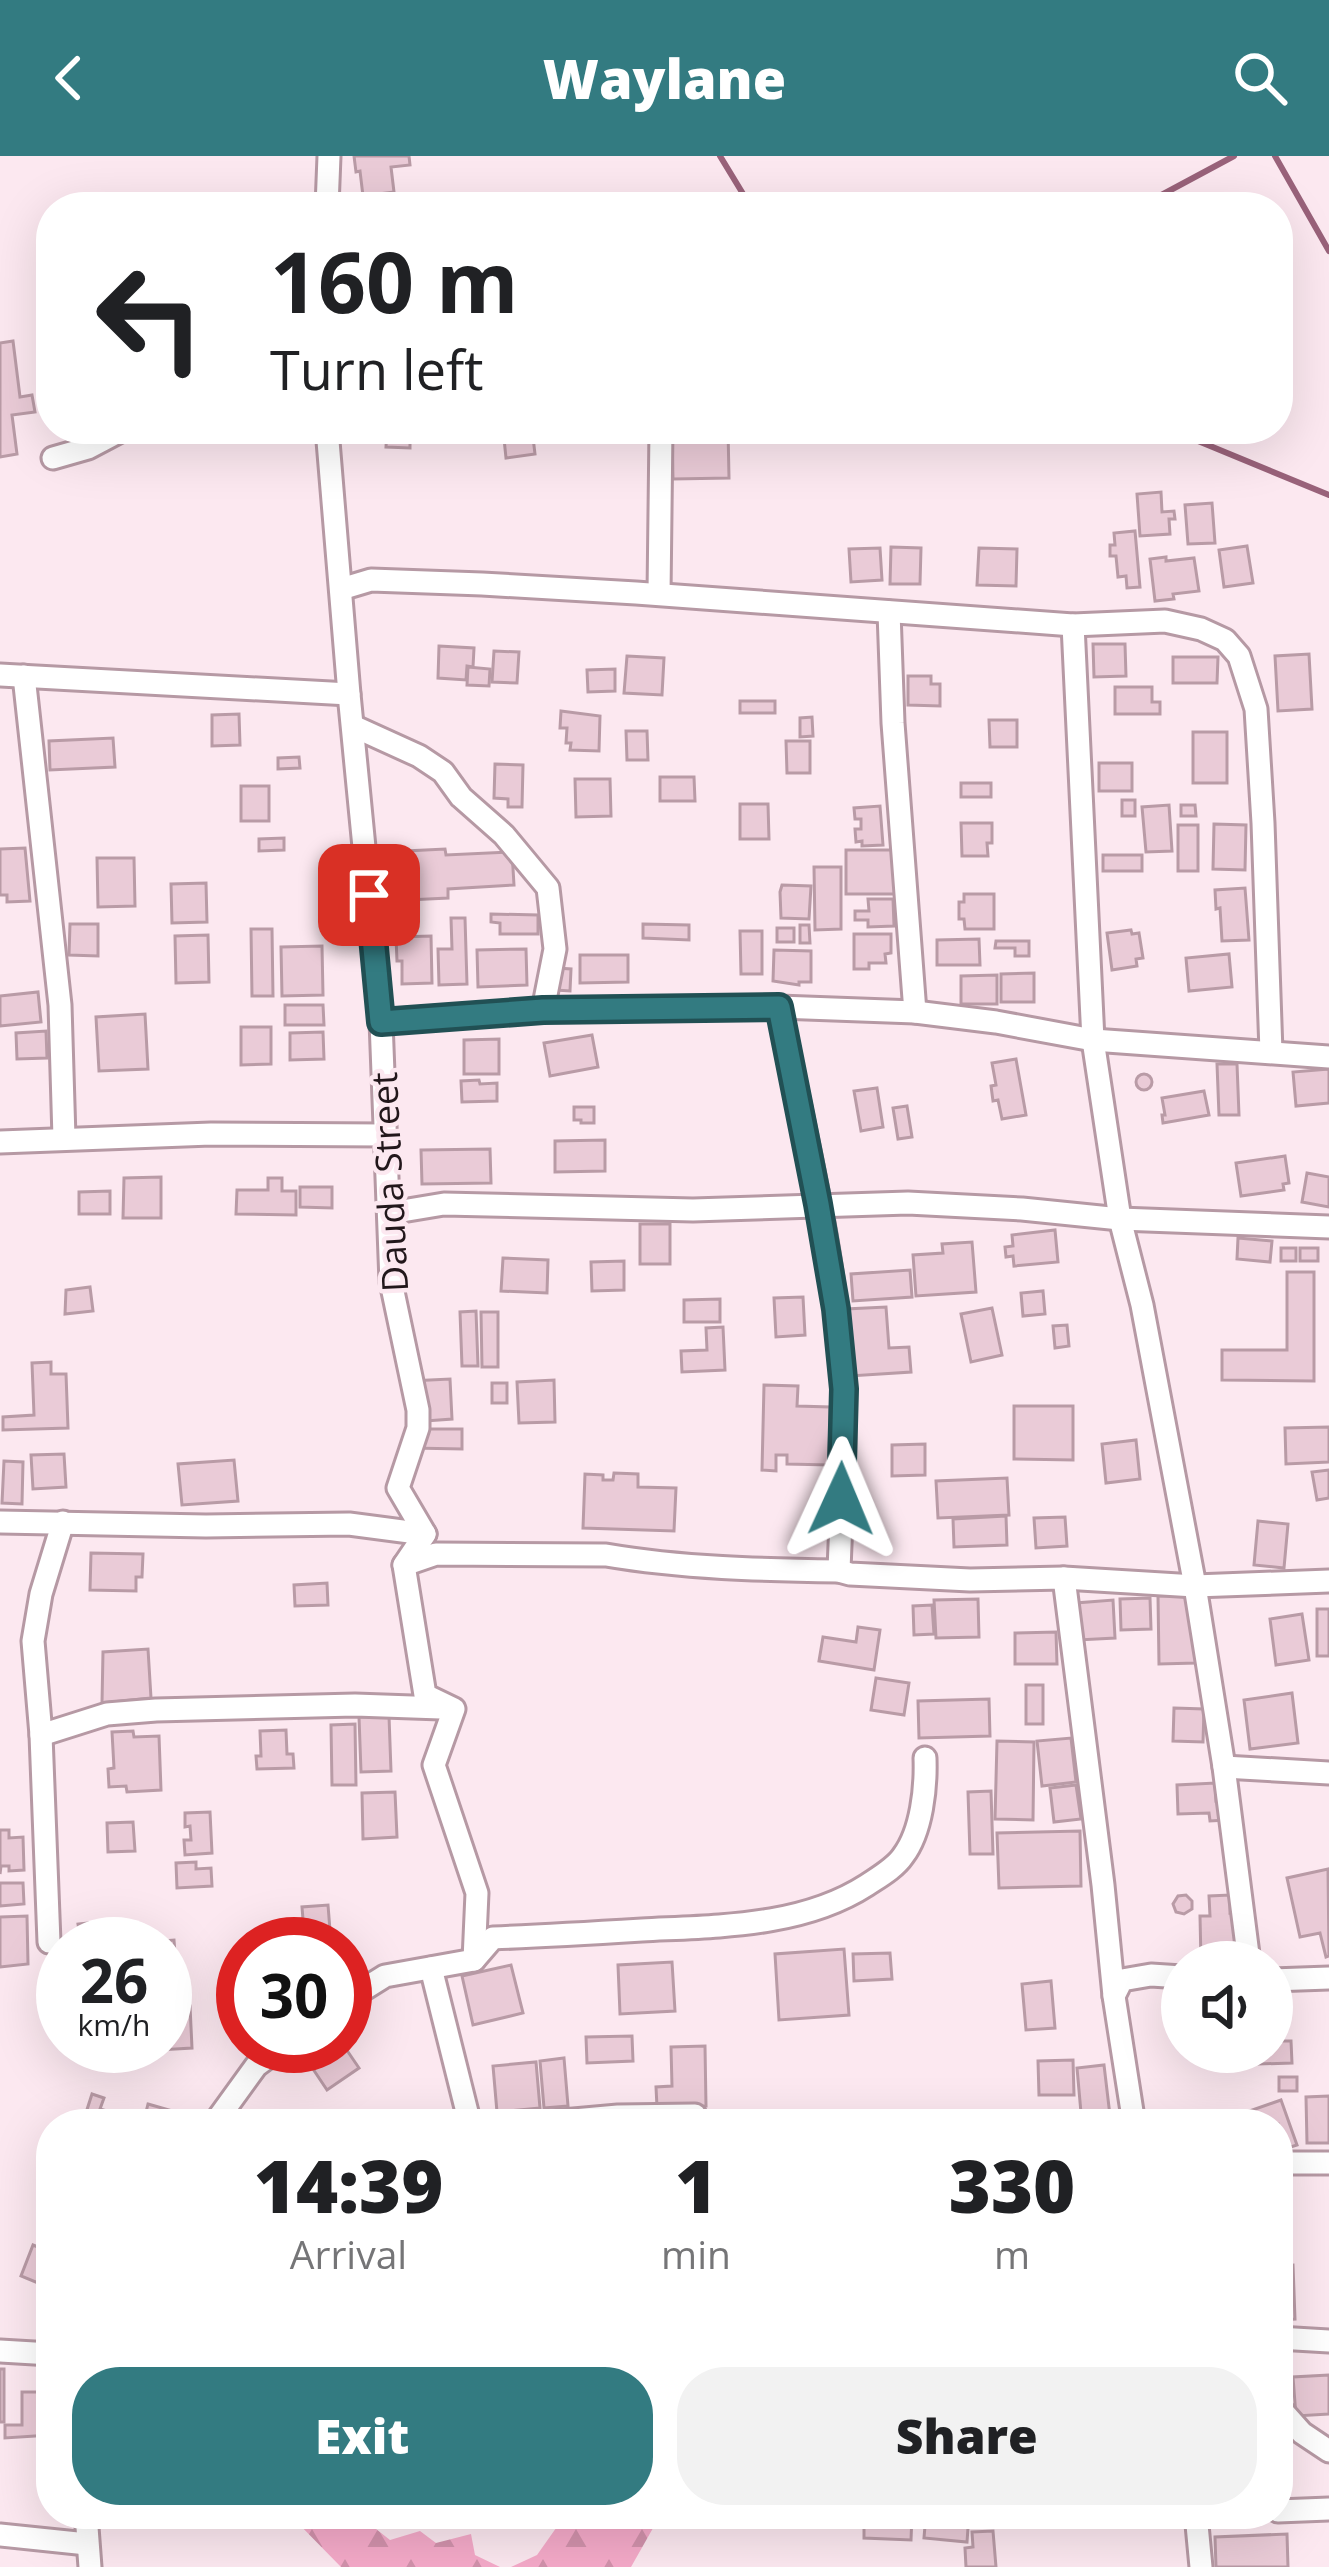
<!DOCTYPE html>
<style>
body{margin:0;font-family:"Open Sans",sans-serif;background:#f2f2f2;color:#202124;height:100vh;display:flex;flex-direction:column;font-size:45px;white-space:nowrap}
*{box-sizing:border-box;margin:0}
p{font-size:39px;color:#757577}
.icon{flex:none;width:66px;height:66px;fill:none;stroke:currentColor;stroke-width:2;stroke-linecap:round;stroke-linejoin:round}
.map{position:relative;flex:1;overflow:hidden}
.drawer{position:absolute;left:36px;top:1953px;width:1257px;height:420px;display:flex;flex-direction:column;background:#fff;border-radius:48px;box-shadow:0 12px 48px #0002}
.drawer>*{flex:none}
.banner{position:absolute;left:36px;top:36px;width:1257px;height:252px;border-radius:48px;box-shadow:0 12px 48px #0002;background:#fff;color:#202124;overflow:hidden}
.fabs{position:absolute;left:1161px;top:1785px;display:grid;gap:24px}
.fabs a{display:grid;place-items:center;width:132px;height:132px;border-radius:50%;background:#fff;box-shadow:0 12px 48px #0002;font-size:60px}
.speed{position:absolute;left:36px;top:1761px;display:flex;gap:24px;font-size:60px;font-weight:700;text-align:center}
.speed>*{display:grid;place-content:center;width:156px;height:156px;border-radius:50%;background:#fff;box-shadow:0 12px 48px #0002;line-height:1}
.speed small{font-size:30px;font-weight:400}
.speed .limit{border:18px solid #d22;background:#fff;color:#111}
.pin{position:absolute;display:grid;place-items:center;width:102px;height:102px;color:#fff;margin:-51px;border-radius:24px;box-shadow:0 6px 18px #0006}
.me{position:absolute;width:132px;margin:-66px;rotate:1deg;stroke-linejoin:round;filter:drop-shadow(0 0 9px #0008)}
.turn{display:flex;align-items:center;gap:42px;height:252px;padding:0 36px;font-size:54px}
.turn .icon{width:156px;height:156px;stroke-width:2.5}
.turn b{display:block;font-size:84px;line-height:102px}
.eta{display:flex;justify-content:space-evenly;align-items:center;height:204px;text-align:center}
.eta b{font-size:72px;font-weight:800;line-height:84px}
.button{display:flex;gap:24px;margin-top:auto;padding:24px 36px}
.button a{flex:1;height:138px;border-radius:48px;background:#337b81;color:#fff;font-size:48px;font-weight:800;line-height:138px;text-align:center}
.button a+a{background:#f2f2f2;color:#202124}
header{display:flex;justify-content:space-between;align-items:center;height:156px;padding:0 36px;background:#337b81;color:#fff;font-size:54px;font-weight:800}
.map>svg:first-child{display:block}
.forest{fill:url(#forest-firs)}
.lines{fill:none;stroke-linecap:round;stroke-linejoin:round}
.stream{stroke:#99627a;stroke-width:6}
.building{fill:#eacbd7;stroke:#b99ba6;stroke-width:3}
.minor-casing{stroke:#b699a4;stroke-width:27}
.minor{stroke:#fff;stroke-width:21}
.route-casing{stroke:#215054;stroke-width:30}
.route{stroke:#337b81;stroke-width:21}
.labels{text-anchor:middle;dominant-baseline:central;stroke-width:9;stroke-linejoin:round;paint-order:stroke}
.street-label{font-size:36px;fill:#22171b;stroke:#fce8f0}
</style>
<header><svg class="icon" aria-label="back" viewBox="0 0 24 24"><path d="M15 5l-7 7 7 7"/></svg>Waylane<svg class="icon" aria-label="search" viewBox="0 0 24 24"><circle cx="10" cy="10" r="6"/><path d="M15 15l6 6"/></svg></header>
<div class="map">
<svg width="1329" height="2411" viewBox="0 0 1329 2411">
<defs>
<pattern id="forest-firs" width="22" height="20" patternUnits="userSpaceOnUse" patternTransform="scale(3)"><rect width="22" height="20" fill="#f5aac9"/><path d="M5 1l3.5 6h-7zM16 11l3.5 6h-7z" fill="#d292ac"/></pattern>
</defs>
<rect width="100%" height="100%" fill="#fce8f0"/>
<g class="forest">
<path d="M289,2358H357L390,2384L420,2375L436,2387L471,2378L475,2399L500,2411H341Z"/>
<path d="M566,2358H661L631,2411H511L537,2399Z"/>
</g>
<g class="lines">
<g class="stream">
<path d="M720,0L751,51"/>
<path d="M1275,0L1329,95"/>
<path d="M1139,51L1234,0"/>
<path d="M1169,273L1329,339"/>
</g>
</g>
<g class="building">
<path d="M354,0H409L410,9L391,11L394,36L363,40L360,15L356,16Z"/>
<path d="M13,185L20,241L32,239L35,256L12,259L17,298L0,301V187Z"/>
<path d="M387,273H416L415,286H410V292L386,291Z"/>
<path d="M503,273H532L535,298L506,302Z"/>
<path d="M728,273L729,322L673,323L672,279L686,278V274Z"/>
<path d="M1161,336L1162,356L1174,355L1175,363H1169L1170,378L1140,380L1137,338Z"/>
<path d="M1212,347L1215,387L1188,388L1185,349Z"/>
<path d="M1135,375L1140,431L1127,432L1126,420L1118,421L1116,400H1110V389H1115L1114,377Z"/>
<path d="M1247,390L1253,427L1224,431L1219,394Z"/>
<path d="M891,391L921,392L920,428H890Z"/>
<path d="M880,392L882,424L851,426L849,393Z"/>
<path d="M979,392L1017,393L1016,430L977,429Z"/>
<path d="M1166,401V405L1194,402L1199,435L1173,438L1174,443L1155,445L1150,403Z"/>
<path d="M1093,488H1125L1126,520L1094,521Z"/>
<path d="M439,490L474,492L473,511L467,510L466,524L438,522Z"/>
<path d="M494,495L519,496L517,527L492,526Z"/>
<path d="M1309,498L1312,553L1278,555L1275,500Z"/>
<path d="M627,500L664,502L662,539L624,537Z"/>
<path d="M1173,501H1218L1217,527H1173Z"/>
<path d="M468,511L490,513L489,530L467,529Z"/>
<path d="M615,513V535L588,536L587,514Z"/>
<path d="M908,520H931V528H940V550L908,549Z"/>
<path d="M1115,531H1152V546H1160V558H1115Z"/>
<rect x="740" y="545" width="35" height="12"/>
<path d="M561,555L600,560L599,595L570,594L571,587H566L567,572H560Z"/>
<path d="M239,558L240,589L212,590V559Z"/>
<path d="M812,561L813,580L800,581V562Z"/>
<path d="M989,564H1017V591H990Z"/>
<path d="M626,575H647L648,604H627Z"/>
<rect x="1193" y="576" width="34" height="51"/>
<path d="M113,582L115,611L50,614L49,585Z"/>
<path d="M786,585H810V617H787Z"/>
<path d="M299,601L300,612L278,613V602Z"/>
<rect x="1099" y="607" width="33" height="28"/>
<path d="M495,608L523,609L522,651H508V643L494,642Z"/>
<path d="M660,621H694L695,645H660Z"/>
<path d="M575,623H610L611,660L576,661Z"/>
<rect x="961" y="627" width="30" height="14"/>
<rect x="241" y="630" width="28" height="35"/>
<rect x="1122" y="644" width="13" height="16"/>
<path d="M740,648H768L769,683H740Z"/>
<path d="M1169,649L1172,695L1146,696L1142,651Z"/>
<path d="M1181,649H1195L1196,660H1181Z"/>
<path d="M880,650L883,689L862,690V685L856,686L855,673H861V663H855L854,652Z"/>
<path d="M961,667H992V687H987L988,700H962Z"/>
<path d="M1214,668L1246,669L1245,714L1213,713Z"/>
<rect x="1178" y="669" width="20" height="46"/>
<path d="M284,682V694L259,695V683Z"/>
<path d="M25,692L30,745L7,746V739H0V693Z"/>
<path d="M445,693L446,699L512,696L514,729L448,733V742L408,744L406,695Z"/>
<rect x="846" y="694" width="51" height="44"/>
<rect x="1103" y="699" width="39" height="16"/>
<path d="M97,702H134L135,750L98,751Z"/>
<path d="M814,711H841V773L815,774Z"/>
<path d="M206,727L207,766L172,767L171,728Z"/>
<path d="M782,729L811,730L809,763L781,762L780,736Z"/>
<path d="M1245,732L1249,784L1222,785L1220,752L1216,753L1215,734Z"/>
<path d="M964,738H994V773H965L964,763H959V746H964Z"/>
<path d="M868,743H893L894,770L868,771V764H855V755H869Z"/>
<path d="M491,758L538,759V778H500V767L491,766Z"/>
<path d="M451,762H465L467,828L439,829L438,793H452Z"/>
<path d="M70,768H98V800L69,799Z"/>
<path d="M643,768L689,769V784L643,782Z"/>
<path d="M800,769H809L810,787H800Z"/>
<rect x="777" y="772" width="17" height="14"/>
<path d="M251,773H272L273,840H252Z"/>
<path d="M1131,774L1132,778L1139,777L1143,802L1136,803L1137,810L1112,814L1107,777Z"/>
<path d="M740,775H762V818H741Z"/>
<path d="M854,778H891V797L885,798L886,807H869V813H854Z"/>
<path d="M208,779L209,826L176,827L175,780Z"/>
<path d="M431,780L432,827L402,828V805H397L396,781Z"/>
<path d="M979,783L980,809H937V784Z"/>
<path d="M996,785H1029V800H1015V792H995Z"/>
<path d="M322,790L323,839L282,840L281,791Z"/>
<path d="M526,793L527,829L478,831L477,794Z"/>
<path d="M774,794L811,795V826H799V829L773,825Z"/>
<path d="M1229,798L1232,831L1189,835L1186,802Z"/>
<path d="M580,799H628V826L580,827Z"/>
<path d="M557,812L571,813L570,835L556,834Z"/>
<path d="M1034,817V846H1001V818Z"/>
<path d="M997,819V848H961V820Z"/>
<path d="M38,836L41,866L0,870V840Z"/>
<path d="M285,849H323L324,869H285Z"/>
<path d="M145,858L148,913L99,915L96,861Z"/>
<path d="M241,871H271V908L241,909Z"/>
<path d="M46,875L47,902L17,903L16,877Z"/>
<path d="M323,876L324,903L290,904V877Z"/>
<path d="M592,879L598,911L550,920L544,887Z"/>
<path d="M499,883V918H464V884Z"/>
<path d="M1016,903L1026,959L1002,963L998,944L993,945L991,930L996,929L992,907Z"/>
<path d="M1217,908H1237L1239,959H1219Z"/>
<path d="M1329,913V947L1296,950L1293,916Z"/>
<circle cx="1144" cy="926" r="8"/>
<path d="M479,924L480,928L497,927V945L462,946L461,925Z"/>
<path d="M877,932L883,971L861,975L854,935Z"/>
<path d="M1204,935L1209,959L1163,967L1162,959H1165L1162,942Z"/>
<path d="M907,950L912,981L898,983L893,952Z"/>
<path d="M574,951H594V967H581V964H574Z"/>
<path d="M605,984V1015L555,1016V985Z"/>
<path d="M490,993L491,1027L422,1028L421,994Z"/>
<path d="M1285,1000L1289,1027L1283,1028L1284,1034L1241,1040L1236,1007Z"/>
<path d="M1307,1017L1329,1021V1051L1302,1046Z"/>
<path d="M161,1021V1062H123L124,1022Z"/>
<path d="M268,1022H282V1035H296V1059L236,1058L237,1034H268Z"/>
<path d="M300,1031H332V1052L300,1051Z"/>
<path d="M110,1035V1058H79V1036Z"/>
<rect x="640" y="1068" width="30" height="40"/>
<path d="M1055,1074L1058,1106L1014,1110L1013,1100L1006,1101L1005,1091L1013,1090L1012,1079Z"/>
<path d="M1238,1082L1272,1085L1270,1106L1237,1103Z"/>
<path d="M972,1086L976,1136L916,1140L913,1099L943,1097L942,1088Z"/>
<rect x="1281" y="1092" width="15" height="13"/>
<rect x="1300" y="1092" width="18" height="13"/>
<path d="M503,1102L548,1104L547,1137L501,1135Z"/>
<path d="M624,1105V1134L592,1135L591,1106Z"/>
<path d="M910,1114L912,1141L853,1145L851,1118Z"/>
<path d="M1287,1116H1314V1225L1222,1224V1194H1287Z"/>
<path d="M90,1131L93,1155L65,1158L66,1134Z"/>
<path d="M1043,1135L1045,1158L1023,1160L1021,1137Z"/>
<path d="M803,1141L805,1179L776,1181L774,1142Z"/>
<path d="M720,1143V1166H684V1144Z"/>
<path d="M886,1151L889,1192L909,1191L911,1216L850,1220L846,1153Z"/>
<path d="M992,1152L1002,1199L971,1206L961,1158Z"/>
<path d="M476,1155L478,1210H462L460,1156Z"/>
<path d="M481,1156H498V1211H482Z"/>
<path d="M1067,1169L1069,1190L1055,1192L1053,1170Z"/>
<path d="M723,1171L725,1214L682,1216L681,1195L707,1194L706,1172Z"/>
<path d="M51,1206V1218H66L68,1272L3,1274V1261L34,1259L32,1207Z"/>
<path d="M450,1223L452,1263L412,1266L410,1225Z"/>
<path d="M554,1224L555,1266L519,1267L517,1226Z"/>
<rect x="492" y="1227" width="15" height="20"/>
<path d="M764,1229L798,1230L797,1250L830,1251L829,1309L787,1308V1299H776V1315L762,1314Z"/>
<path d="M1014,1250H1073V1304L1014,1303Z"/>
<path d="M1329,1271V1306L1286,1308L1285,1272Z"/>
<path d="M412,1273H462V1293L412,1292Z"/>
<path d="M1136,1284L1140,1323L1106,1327L1102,1288Z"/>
<path d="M925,1288V1319L892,1320V1289Z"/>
<path d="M64,1298L66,1331L33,1333L31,1299Z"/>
<path d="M234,1304L238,1345L182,1349L178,1308Z"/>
<path d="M4,1305L23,1306L22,1348L2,1347Z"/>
<path d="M1329,1314V1342L1317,1344L1312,1316Z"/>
<path d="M614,1317L638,1318V1331L676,1332L674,1375L583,1372L585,1318L603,1319V1324H613Z"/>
<path d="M1007,1322L1009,1359L938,1362L936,1325Z"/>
<path d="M1006,1360L1007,1389L954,1391L953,1363Z"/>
<path d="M1065,1361L1067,1390L1036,1392L1034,1362Z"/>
<path d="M1258,1365L1288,1368L1284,1412L1254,1409Z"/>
<path d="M91,1397L143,1398L142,1421H136V1435L90,1434Z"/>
<path d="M327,1427L328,1449L295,1450L294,1429Z"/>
<path d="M1195,1439L1196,1507L1159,1508L1158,1440Z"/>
<path d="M1150,1442L1151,1473L1121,1474L1120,1443Z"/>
<path d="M978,1443L979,1481L936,1482L934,1444Z"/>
<path d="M1113,1444L1115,1482L1078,1484L1076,1447Z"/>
<path d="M932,1449L934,1478L914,1479L913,1450Z"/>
<rect x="1317" y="1453" width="12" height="47"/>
<path d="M1302,1458L1309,1504L1276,1509L1270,1463Z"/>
<path d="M858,1471L880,1474L874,1514L819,1505L823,1481L856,1486Z"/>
<path d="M1056,1476L1057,1508H1015V1477Z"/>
<path d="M148,1493L151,1542L102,1547L103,1496Z"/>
<path d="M876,1522L909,1527L904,1559L871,1554Z"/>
<rect x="1026" y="1529" width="17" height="39"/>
<path d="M1292,1537L1298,1587L1250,1593L1244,1544Z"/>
<path d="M989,1543L990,1580L919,1582L918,1545Z"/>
<path d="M1174,1552L1204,1553L1203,1586L1173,1585Z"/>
<path d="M389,1560L391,1615L361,1616L359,1561Z"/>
<path d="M355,1568L356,1629H332L331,1569Z"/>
<path d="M286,1574L287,1598H293L294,1612L257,1613L256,1600H261L260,1575Z"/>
<path d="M133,1575L134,1581L159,1580L161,1634L127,1636L126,1630L109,1631L108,1613L114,1612L112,1576Z"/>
<path d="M1071,1582L1076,1626L1042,1630L1037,1585Z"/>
<path d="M997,1585L1034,1586L1033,1664L995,1663Z"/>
<path d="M1215,1627L1216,1645L1225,1644L1226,1664L1210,1665L1209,1657L1178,1658L1177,1629Z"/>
<path d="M1076,1629L1081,1663L1054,1666L1050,1632Z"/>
<path d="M991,1635L993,1698H970L968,1636Z"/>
<path d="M395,1636L397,1681L363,1683L362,1637Z"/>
<path d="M210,1656L212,1697L185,1699L184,1684H191L190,1670L185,1671V1657Z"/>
<path d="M133,1666L135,1695L108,1696L107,1667Z"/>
<path d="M0,1674H9V1682L23,1681L24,1714L9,1715V1710H1L0,1718Z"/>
<path d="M1080,1675L1081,1730L999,1732L997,1677Z"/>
<path d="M196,1706V1713L211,1712L212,1730L177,1732L176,1707Z"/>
<path d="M1328,1713L1329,1800L1326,1801L1320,1777L1300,1781L1287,1722Z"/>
<path d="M0,1727H23L24,1748L0,1750Z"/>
<path d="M1186,1739L1192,1745V1753L1184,1758L1176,1756L1173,1748L1178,1740Z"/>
<path d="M1230,1739V1757L1241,1756L1242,1804L1201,1805L1200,1760H1210L1209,1740Z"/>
<path d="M328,1749L331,1787L305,1788L302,1751Z"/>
<path d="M27,1760L28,1808L0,1811V1761Z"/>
<path d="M108,1765L111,1788H81L78,1768Z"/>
<path d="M174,1784L176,1811L165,1812V1788H150V1786Z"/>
<path d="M844,1793L849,1859L779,1864L775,1798Z"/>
<path d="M890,1797L892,1823L854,1825L853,1798Z"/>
<path d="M672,1806L675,1855L620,1858L618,1809Z"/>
<path d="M511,1809L523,1857L473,1869L462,1820Z"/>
<path d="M1051,1825L1055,1872L1026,1874L1022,1828Z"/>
<path d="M190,1850L192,1892L159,1894V1890H165V1852Z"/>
<path d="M632,1880L633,1905L587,1907L586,1881Z"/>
<path d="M1272,1885H1291L1292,1907L1259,1908L1258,1896H1272Z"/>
<path d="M344,1890L359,1912L327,1934L311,1910L320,1904L317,1900L331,1891L334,1895Z"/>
<path d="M705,1890L706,1950L657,1951L656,1931L672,1930L671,1891Z"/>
<path d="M564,1902L568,1950L544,1952L540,1905Z"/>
<path d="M1073,1904L1074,1939H1039L1038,1905Z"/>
<path d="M536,1906L540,1952L497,1956L493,1910Z"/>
<path d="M1104,1909L1111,1968H1082L1077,1912Z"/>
<rect x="1279" y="1921" width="18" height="14"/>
<path d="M92,1938L104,1942L100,1953L107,1955L103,1968L84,1963Z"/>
<path d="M1329,1940V1987H1307L1306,1941Z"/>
<path d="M1281,1944L1297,1989L1278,1995V1968H1244L1241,1958Z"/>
<path d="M148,1948L183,1958L180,1968H143Z"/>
<path d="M33,2089L50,2096L38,2127L21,2120Z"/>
<path d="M1293,2109L1295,2163L1278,2164V2110Z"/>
<rect x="0" y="2213" width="4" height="53"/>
<path d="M1329,2219V2258L1296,2260L1293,2221Z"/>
<path d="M22,2236H50V2279L5,2282V2269H22Z"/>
<path d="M864,2358H912L911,2384L864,2382Z"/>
<path d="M926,2358H969L967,2386L924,2382Z"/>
<rect x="1025" y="2358" width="45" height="10"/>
<path d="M993,2375L996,2411H966L965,2392L973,2391L972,2376Z"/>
<path d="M1287,2378L1288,2411H1216L1215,2381Z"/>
</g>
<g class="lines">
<defs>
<g id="minor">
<path d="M327,51L329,0"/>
<path d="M327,273L349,538L381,865L391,1126L418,1254V1272L398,1332L425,1378L404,1409L425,1539L454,1553L434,1609L477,1737L474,1804"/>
<path d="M53,302L88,292L124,273"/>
<path d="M341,433L371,424L482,428L636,437L1073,469L1165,465L1201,473L1225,484L1239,500L1256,553L1263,667L1271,896"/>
<path d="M659,438L661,273"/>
<path d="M889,456L893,567L915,856"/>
<path d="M1073,469L1093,884L1120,1063L1142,1149L1195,1430L1224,1611L1249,1806"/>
<path d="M0,519L349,538"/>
<path d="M24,520L60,849L64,982"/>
<path d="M353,570L419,600L443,616L461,641L504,679L548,732L555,793L543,854"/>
<path d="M779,851C804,975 837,1105 843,1231C846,1292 841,1354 839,1415"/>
<path d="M381,865L543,854L779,851L915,856L996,866L1093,884L1329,901"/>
<path d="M0,986L211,978L385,979"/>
<path d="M390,1057L444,1048L693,1054L908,1047L1022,1053L1120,1063L1329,1071"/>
<path d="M0,1366L206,1370L349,1368L425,1378"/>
<path d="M404,1409L436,1398L606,1399C682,1412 762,1414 839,1415L850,1418L970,1424L1064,1422L1195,1430L1329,1425"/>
<path d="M1064,1422L1103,1729L1114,1840L1134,1968"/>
<path d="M41,1579L107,1558L156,1554L355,1549L441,1552"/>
<path d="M1224,1611L1329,1617"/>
<path d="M49,1786L41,1579L33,1485L41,1438L63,1366"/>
<path d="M431,1812L470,1968"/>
<path d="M1272,1824L1329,1822"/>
<path d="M1114,1840L1122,1824L1151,1819L1182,1821"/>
<path d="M345,1845L385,1820L474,1804L493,1782C543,1780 593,1777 642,1774C718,1770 802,1771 867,1729C879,1721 895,1712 903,1700C922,1675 926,1631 925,1602"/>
<path d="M214,1968L256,1910L283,1890"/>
<path d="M529,1968L618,1960L695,1959"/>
<path d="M1278,2007H1329"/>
<path d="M1278,2182L1329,2185"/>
<path d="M0,2195L51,2198"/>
<path d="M1278,2250L1302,2277L1329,2295"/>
<path d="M1278,2355L1329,2353"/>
<path d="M86,2358L90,2411"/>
<path d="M1196,2358L1201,2411"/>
<path d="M0,2379L87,2388"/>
</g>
</defs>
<use href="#minor" class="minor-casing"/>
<use href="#minor" class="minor"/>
</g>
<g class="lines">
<defs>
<path id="route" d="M369,739L381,866L543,854L779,851L818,1048L836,1153L844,1233L841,1343"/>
</defs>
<use href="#route" class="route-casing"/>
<use href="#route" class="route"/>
</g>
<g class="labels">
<g class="street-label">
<text transform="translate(389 1026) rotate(-93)">Dauda Street</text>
</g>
</g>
</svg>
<div class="fabs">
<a><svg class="icon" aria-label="sound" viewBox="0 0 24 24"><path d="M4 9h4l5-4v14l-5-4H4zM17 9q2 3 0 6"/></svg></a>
</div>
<div class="speed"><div>26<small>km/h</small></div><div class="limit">30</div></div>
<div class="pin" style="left:369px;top:739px;background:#d93025"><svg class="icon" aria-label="arrive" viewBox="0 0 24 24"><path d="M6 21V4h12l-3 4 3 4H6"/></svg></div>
<svg class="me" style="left:841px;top:1343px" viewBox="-20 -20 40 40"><path d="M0-17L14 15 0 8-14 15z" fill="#337b81" stroke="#fff" stroke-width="4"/></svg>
<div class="banner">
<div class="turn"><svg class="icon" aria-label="left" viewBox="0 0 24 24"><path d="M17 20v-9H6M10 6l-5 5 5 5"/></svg><div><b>160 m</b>Turn left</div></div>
</div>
<section class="drawer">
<div class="eta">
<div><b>14:39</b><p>Arrival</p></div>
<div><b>1</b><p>min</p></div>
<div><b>330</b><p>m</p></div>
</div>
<div class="button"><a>Exit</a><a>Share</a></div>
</section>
</div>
